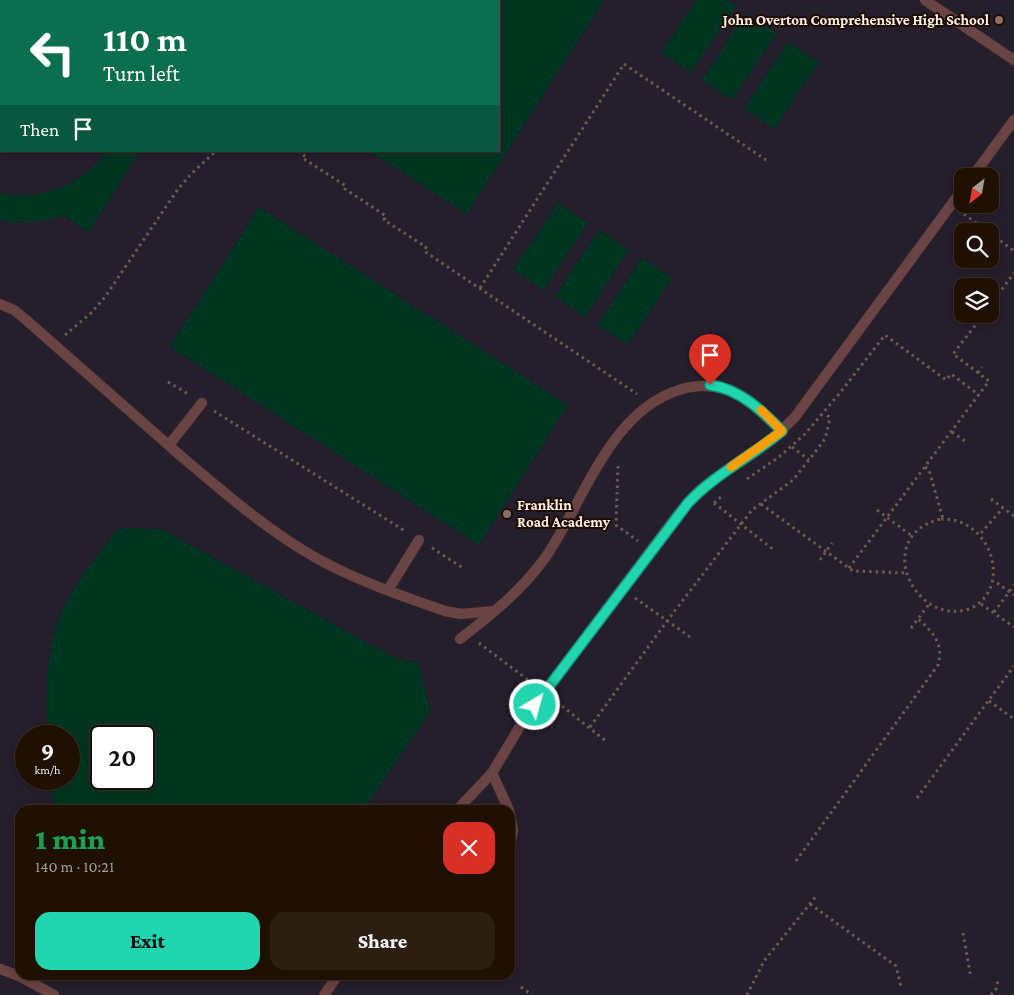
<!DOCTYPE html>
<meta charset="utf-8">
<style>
body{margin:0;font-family:"Crimson Pro",serif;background:#2c1e11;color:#f1f3f6;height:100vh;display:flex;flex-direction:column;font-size:19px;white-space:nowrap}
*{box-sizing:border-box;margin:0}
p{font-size:16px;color:#a19d99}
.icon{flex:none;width:28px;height:28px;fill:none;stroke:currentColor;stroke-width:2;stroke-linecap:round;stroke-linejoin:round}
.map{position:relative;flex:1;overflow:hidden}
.drawer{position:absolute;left:15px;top:805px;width:500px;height:175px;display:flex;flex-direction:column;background:#1f1002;border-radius:15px;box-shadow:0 2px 8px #0003,0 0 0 1px #3c3024}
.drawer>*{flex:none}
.banner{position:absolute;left:0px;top:0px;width:500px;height:152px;box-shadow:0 2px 8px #0003,0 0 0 1px #3c3024;background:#0b6e4f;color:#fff;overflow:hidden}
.needle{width:32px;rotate:211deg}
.controls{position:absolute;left:954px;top:168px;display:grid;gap:10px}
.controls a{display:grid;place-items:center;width:45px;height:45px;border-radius:10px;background:#1f1002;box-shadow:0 2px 8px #0003,0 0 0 1px #3c3024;font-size:25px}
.speed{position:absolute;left:15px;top:725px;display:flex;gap:10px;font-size:25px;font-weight:700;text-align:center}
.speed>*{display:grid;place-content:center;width:65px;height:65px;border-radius:50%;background:#1f1002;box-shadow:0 2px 8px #0003,0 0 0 1px #3c3024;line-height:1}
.speed small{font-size:12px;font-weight:400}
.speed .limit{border:2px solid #111;border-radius:8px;background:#fff;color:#111}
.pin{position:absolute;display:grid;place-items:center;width:42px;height:42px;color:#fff;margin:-51px -21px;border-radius:50% 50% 50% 0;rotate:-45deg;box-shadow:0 0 5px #0007}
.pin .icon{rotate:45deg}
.me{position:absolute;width:55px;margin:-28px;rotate:37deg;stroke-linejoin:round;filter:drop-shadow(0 0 4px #0008)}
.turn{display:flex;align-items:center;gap:18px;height:105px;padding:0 20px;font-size:22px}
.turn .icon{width:65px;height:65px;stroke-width:2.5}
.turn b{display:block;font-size:35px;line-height:42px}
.then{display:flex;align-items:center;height:48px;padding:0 20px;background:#0003;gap:10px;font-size:19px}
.round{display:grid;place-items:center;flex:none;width:52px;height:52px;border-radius:15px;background:#2c1e11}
.head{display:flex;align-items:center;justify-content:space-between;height:85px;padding:0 20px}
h1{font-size:30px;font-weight:800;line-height:38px;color:#1e9e55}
.primary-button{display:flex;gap:10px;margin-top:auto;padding:10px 20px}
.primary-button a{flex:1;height:58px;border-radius:15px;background:#21d5af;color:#111;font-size:20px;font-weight:800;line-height:58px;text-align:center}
.primary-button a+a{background:#2c1e11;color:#f1f3f6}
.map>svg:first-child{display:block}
.education{fill:#251e2d;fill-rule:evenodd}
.green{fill:#003521;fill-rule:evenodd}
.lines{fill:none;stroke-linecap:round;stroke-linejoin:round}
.lane-casing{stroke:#42301d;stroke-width:11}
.path{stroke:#6d5c4a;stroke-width:3;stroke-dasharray:2.5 4;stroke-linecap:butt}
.lane{stroke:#6a4344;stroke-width:10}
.route-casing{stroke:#158a72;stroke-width:12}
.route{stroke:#21d5af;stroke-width:9}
.slow{stroke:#f59e0b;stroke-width:9}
.education-dot{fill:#8d6e63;stroke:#1f0c00;stroke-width:2}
.labels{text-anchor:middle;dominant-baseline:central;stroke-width:4;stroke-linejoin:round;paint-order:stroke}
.poi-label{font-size:15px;font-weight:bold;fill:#fdefe2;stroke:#1f0c00;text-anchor:end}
</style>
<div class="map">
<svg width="1014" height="995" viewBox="0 0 1014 995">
<rect width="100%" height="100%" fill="#291602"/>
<path class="education" d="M0,0H1014V995H0ZM1,1H499V151H1ZM962,176H990V204H962ZM962,231H990V259H962ZM962,286H990V314H962ZM26,736H69V779H26ZM101,736H144V779H101ZM20,810H510V975H20Z"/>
<g class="green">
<path d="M0,0H176L1,1V93Z"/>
<path d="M348,0H604L467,214L369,151H499V1H347Z"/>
<path d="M696,0H727L736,6L691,73L661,53Z"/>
<path d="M746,13L777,33L732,100L702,80Z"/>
<path d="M788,42L819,62L774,129L744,109Z"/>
<path d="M107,151H140L89,232L66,217L67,215C45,221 23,225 0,221V193C42,201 82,185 107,151Z"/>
<path d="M558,203L588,223L544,290L513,270Z"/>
<path d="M259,207L568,405L479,545L170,347Z"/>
<path d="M599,230L629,250L585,317L555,297Z"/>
<path d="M642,258L672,278L628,345L597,325Z"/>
<path d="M119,528L162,529L397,659L418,662L431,711L363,810H55L50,779H69V736H47C46,699 45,653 59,618C73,584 97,556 119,528ZM101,736H144V779H101Z"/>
</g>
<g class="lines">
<defs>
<g id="lane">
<path d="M925,0L1014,60"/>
<path d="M973,176L1014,120"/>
<path d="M0,304L14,310L25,319C77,365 129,411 182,457C226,494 268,531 318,559C358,581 402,596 445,611L461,614L494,611"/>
<path d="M169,445L202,403"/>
<path d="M388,590L419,540"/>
<path d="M460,639C491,615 522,590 545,558C584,502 609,412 679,390C724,376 752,401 782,431"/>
<path d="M492,773L509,810"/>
<path d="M457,810L492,773L525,718L676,517L701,489L779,433L795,417L962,190"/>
<path d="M510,814L513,830L510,847"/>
<path d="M0,969L19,976L54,995"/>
<path d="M324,995L338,975"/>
</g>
</defs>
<use href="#lane" class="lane-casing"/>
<g class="path">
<path d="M298,151L306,157L304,159L346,186L345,189L386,216L384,220L426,247L424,251L637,394"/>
<path d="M964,214L987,231"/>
<path d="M990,233L1014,251"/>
<path d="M480,288L624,64L766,160"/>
<path d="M990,305L1014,273"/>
<path d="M65,335L91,313L105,297L178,189L192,173L216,151"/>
<path d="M978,373L982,367"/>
<path d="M168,382L190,395"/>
<path d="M214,411L405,531"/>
<path d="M952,432L965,441"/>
<path d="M792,447L809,460"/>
<path d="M618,466L616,525L638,541"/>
<path d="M925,467L929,470L943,519"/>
<path d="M747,479L779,457L805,434L839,394L885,335L946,380L951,374L979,395"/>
<path d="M991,499L1014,516"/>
<path d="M714,503L721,497"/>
<path d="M714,503L774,550"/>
<path d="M761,504L853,571L906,573"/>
<path d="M877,510L912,536"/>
<path d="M941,519C992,517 1014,590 969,609C913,627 872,535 941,519Z"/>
<path d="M981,533L1003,508"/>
<path d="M432,548L463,568"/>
<path d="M820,560L832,543"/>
<path d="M849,568L989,381L953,354L984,314"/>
<path d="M997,583L1014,595"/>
<path d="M635,598L690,637"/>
<path d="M981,604L1014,627"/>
<path d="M994,612L1014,585"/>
<path d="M911,628L930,603"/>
<path d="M479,643L532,683"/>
<path d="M989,701L1014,719"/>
<path d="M557,702L607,742"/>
<path d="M590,727L667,621L752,510L793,480L809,460L825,439L830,418L825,413"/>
<path d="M917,798L1014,666"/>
<path d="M796,861L938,665C944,644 933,632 918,619"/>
<path d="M810,904L896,966L901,987"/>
<path d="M963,933L971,978"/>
<path d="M521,987L532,995"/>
<path d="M747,995L764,961L817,895"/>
<path d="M991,995L996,989L998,981"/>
</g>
<use href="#lane" class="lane"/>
</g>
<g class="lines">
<defs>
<path id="route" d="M535,705L688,503C715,474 751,457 782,431C761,410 740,389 710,385"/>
</defs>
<use href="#route" class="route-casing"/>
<use href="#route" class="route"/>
<path class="slow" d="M731,467L782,431L761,410"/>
</g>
<g class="education-dot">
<circle cx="999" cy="20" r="5"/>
<circle cx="507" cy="514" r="5"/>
</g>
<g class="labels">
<g class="poi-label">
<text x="989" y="20">John Overton Comprehensive High School</text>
<text x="517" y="505" text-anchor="start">Franklin<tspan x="517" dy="17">Road Academy</tspan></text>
</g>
</g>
</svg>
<div class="controls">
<a><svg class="needle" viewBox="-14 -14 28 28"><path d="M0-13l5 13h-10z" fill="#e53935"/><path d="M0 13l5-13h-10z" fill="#a19d99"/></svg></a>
<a><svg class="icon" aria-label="search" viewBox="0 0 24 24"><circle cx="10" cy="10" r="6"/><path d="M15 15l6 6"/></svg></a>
<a><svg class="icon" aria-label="layers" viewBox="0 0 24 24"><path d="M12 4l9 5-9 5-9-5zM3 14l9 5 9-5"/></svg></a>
</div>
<div class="speed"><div>9<small>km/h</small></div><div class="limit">20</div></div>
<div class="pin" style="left:710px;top:385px;background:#d93025"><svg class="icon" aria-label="arrive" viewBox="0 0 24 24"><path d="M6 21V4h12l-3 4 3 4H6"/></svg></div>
<svg class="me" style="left:535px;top:705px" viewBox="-20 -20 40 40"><circle r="17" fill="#21d5af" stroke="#fff" stroke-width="3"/><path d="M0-11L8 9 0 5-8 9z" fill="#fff"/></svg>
<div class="banner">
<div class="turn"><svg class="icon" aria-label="left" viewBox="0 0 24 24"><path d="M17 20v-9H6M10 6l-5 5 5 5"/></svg><div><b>110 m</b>Turn left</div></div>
<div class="then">Then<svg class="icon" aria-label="arrive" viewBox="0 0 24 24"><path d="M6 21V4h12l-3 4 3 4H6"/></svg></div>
</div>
<section class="drawer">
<div class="head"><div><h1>1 min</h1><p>140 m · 10:21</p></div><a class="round" style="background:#d93025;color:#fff"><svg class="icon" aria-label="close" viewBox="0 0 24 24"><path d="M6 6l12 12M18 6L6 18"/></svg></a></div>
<div class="primary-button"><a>Exit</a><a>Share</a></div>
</section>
</div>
